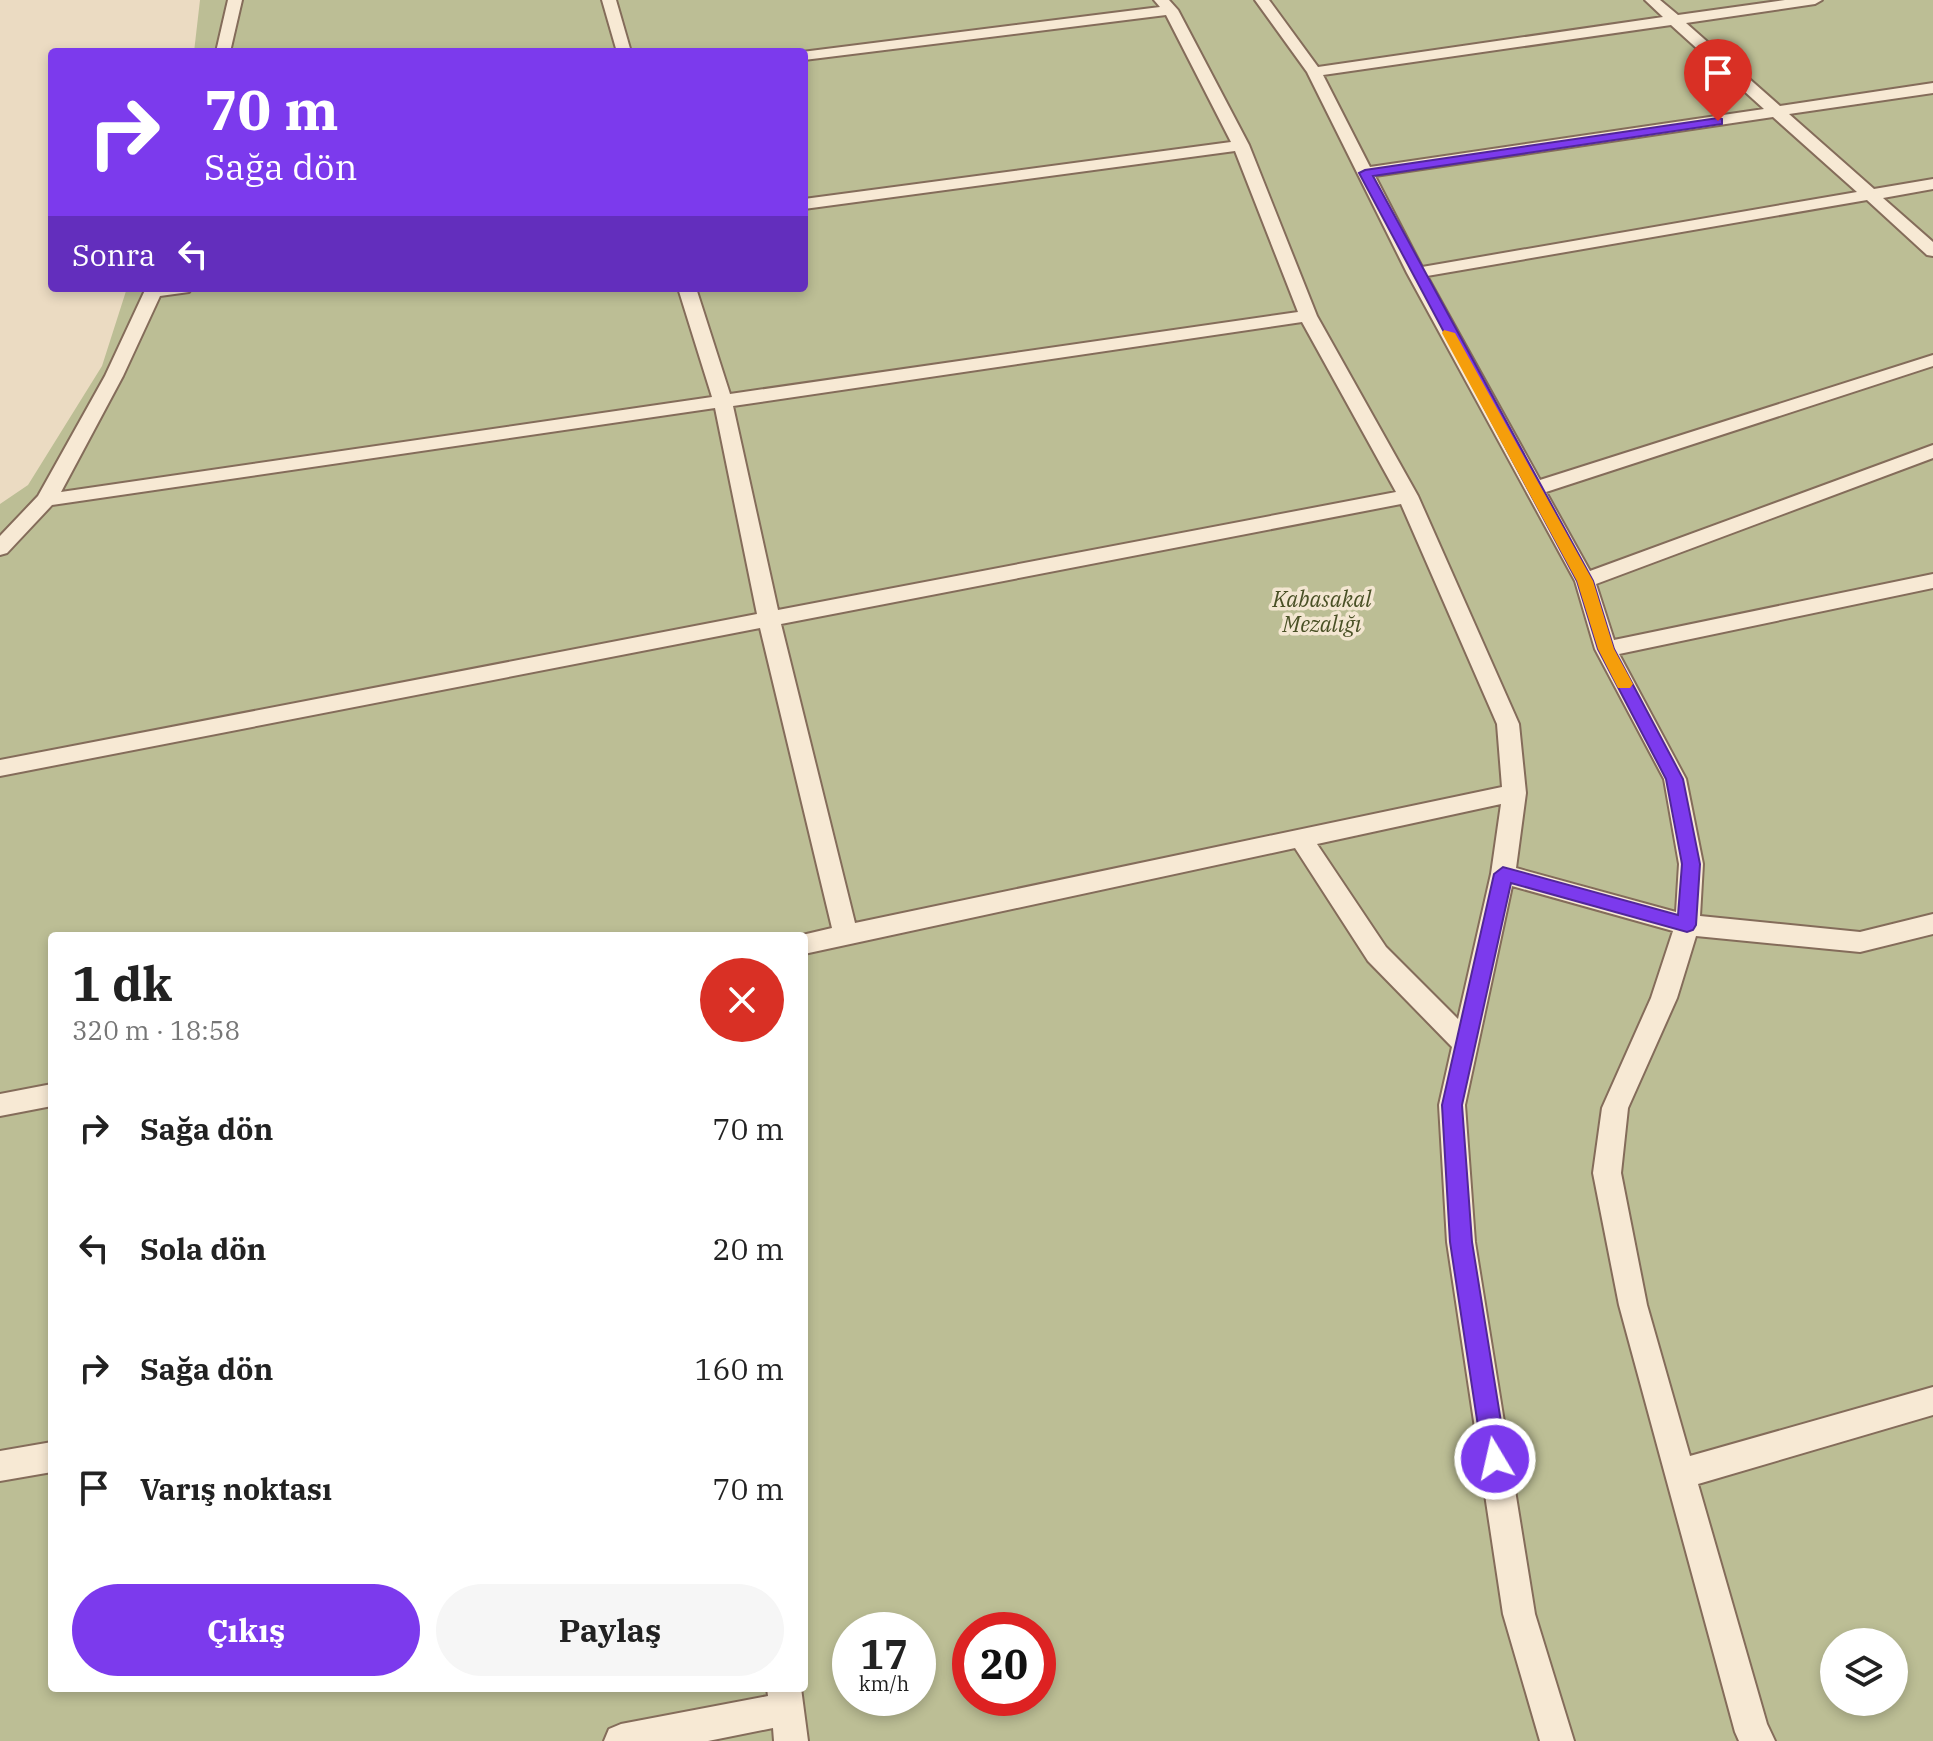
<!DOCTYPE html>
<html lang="tr">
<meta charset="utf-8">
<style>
body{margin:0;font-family:"IBM Plex Serif",serif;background:#f6f6f6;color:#222;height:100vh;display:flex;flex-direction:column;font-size:30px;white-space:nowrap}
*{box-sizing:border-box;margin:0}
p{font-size:26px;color:#767676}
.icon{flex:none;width:44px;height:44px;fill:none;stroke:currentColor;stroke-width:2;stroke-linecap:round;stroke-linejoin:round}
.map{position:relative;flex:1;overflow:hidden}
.details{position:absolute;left:48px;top:932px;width:760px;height:760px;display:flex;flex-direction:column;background:#fff;border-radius:8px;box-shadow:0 4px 12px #0003}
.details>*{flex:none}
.hud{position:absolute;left:48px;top:48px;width:760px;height:244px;border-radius:8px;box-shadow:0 4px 12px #0003;background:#7c3aed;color:#fff;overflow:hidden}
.tools{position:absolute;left:1820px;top:1628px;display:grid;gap:16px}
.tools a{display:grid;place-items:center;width:88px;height:88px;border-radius:50%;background:#fff;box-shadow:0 4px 12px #0003;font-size:40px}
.speed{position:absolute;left:832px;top:1612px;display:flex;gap:16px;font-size:40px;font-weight:700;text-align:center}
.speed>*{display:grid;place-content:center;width:104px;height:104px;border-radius:50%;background:#fff;box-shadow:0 4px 12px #0003;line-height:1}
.speed small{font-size:20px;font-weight:400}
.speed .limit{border:12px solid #d22;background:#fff;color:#111}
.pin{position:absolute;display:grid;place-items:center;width:68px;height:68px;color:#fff;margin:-82px -34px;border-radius:50% 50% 50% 0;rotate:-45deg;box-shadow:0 0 8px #0007}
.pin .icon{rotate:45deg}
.me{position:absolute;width:88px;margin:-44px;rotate:351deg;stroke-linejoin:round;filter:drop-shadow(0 0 6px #0008)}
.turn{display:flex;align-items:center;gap:28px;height:168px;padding:0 24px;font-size:36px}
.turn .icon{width:104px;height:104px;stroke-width:2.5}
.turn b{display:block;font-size:56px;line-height:68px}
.then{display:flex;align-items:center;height:76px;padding:0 24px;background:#0003;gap:16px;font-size:30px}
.round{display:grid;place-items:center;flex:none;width:84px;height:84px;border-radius:42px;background:#f6f6f6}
.head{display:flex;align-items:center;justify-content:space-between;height:136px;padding:0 24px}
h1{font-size:48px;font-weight:800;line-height:60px}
.action{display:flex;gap:16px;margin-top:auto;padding:16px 24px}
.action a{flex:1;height:92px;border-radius:48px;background:#7c3aed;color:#fff;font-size:32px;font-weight:800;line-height:92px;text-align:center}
.action a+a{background:#f6f6f6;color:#222}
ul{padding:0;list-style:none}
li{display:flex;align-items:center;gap:24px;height:120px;padding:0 24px}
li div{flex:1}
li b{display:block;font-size:30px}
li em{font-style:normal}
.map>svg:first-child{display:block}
.cemetery{fill:#bcbe95;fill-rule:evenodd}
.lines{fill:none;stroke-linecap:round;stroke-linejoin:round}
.service-casing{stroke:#846c5a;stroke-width:4}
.service{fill:#f7e9d4;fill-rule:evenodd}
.route{fill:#7c3aed;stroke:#51269a;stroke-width:2}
.slow{fill:#f59e0b}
.labels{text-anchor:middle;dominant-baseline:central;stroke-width:7;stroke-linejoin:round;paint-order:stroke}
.park-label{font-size:22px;font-style:italic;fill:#495025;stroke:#f3e6d1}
</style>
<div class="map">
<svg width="1933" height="1741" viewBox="0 0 1933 1741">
<rect width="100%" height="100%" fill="#ebdbc2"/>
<path class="cemetery" d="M200,0H1933V1741H0V504L28,485L102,366L127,288H804V52H194ZM52,936H804V1688H52ZM850,1630H918V1698H850ZM970,1630H1038V1698H970ZM1834,1642H1894V1702H1834Z"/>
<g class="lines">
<defs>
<g id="service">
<path d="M228,0H242L230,52H216Z"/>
<path d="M602,0H616L631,52H617Z"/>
<path d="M1154,0H1169L1178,10L1249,145L1317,316L1418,496L1519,724L1526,793L1516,868L1676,912L1679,864L1664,779L1595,649L1575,581L1407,273L1307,72L1255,0H1269L1318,67L1663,17L1645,0H1660L1678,15L1785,0H1822L1815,4L1686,23L1780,106L1933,83V93L1789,114L1874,189L1933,179V189L1883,198L1933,242V256L1927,255L1867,200L1427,276L1540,480L1933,355V366L1546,492L1590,571L1933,445V458L1596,584L1614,640L1933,574V588L1619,654L1686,779L1703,864L1700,916L1860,932L1933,914V934L1860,952L1696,936L1677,998L1628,1108L1621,1173L1647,1305L1690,1456L1933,1387V1415L1698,1484L1767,1724L1775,1741H1739L1735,1732L1619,1305L1593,1173L1602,1108L1651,998L1673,931L1512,886L1465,1105L1475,1242L1535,1614L1574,1741H1540L1503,1614L1447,1242L1439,1105L1452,1047L1368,961L1295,848L804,954V936H798L832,928L760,628L0,776V760L757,614L715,408L52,505L7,553L0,555V536L38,496L105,376L146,288H192L189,292L160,296L123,376L61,492L712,397L678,288H696L730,394L1298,312L1235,151L804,209V199L1231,142L1166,15L804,60L802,52L1160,7ZM1671,25L1764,109L1370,167L1323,75ZM1773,117L1857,192L1422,267L1375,176ZM1302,322L1396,492L778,610L733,406ZM1401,504L1497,724L1502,787L855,923L781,624ZM1501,804L1491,874L1458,1019L1386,947L1317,844Z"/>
<path d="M52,1084V1106L0,1116V1094Z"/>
<path d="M52,1442V1472L0,1481V1451Z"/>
<path d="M767,1688H801L808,1741H774L773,1728L708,1741H604L609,1729L621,1724L768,1696Z"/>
</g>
</defs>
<use href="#service" class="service-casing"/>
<use href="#service" class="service"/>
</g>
<path class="route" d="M1718,118L1722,119V124L1373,176L1593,581L1614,649L1683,779L1700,864L1696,925L1693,930L1687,932L1511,883L1462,1105L1472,1242L1507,1459L1503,1467L1495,1471L1487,1467L1483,1459L1450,1242L1442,1105L1494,874L1503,867L1678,915L1682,864L1666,779L1598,649L1577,581L1359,173L1365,170Z"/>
<path class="slow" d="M1444,330L1455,333L1593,581L1614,649L1633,684L1630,688H1618L1598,649L1577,581L1442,333Z"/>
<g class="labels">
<g class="park-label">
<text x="1322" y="598">Kabasakal<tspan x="1322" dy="25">Mezalığı</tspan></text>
</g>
</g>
</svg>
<div class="tools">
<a><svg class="icon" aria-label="layers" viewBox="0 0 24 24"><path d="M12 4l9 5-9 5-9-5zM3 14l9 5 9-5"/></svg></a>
</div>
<div class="speed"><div>17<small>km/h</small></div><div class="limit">20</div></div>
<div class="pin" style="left:1718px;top:121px;background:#d93025"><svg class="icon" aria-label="arrive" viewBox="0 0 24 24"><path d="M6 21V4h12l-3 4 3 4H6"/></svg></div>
<svg class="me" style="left:1495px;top:1459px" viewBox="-20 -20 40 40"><circle r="17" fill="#7c3aed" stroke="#fff" stroke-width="3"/><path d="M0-11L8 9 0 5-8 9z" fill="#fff"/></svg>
<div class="hud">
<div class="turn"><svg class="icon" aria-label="right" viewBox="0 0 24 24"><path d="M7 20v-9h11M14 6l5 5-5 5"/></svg><div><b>70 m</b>Sağa dön</div></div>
<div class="then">Sonra<svg class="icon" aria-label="left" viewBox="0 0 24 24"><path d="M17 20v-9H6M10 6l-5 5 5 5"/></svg></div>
</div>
<section class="details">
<div class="head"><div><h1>1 dk</h1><p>320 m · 18:58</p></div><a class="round" style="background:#d93025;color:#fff"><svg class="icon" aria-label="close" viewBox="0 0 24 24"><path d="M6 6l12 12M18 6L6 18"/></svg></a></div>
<ul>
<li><svg class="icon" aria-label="right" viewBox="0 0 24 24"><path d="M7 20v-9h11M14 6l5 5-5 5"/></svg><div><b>Sağa dön</b></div><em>70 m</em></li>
<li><svg class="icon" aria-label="left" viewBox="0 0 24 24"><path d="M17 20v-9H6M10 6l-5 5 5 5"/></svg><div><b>Sola dön</b></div><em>20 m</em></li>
<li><svg class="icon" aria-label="right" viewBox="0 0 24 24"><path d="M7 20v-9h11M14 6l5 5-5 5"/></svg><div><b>Sağa dön</b></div><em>160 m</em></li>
<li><svg class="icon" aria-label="arrive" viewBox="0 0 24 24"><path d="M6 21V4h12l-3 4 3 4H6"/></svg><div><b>Varış noktası</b></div><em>70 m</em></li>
</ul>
<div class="action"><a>Çıkış</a><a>Paylaş</a></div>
</section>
</div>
